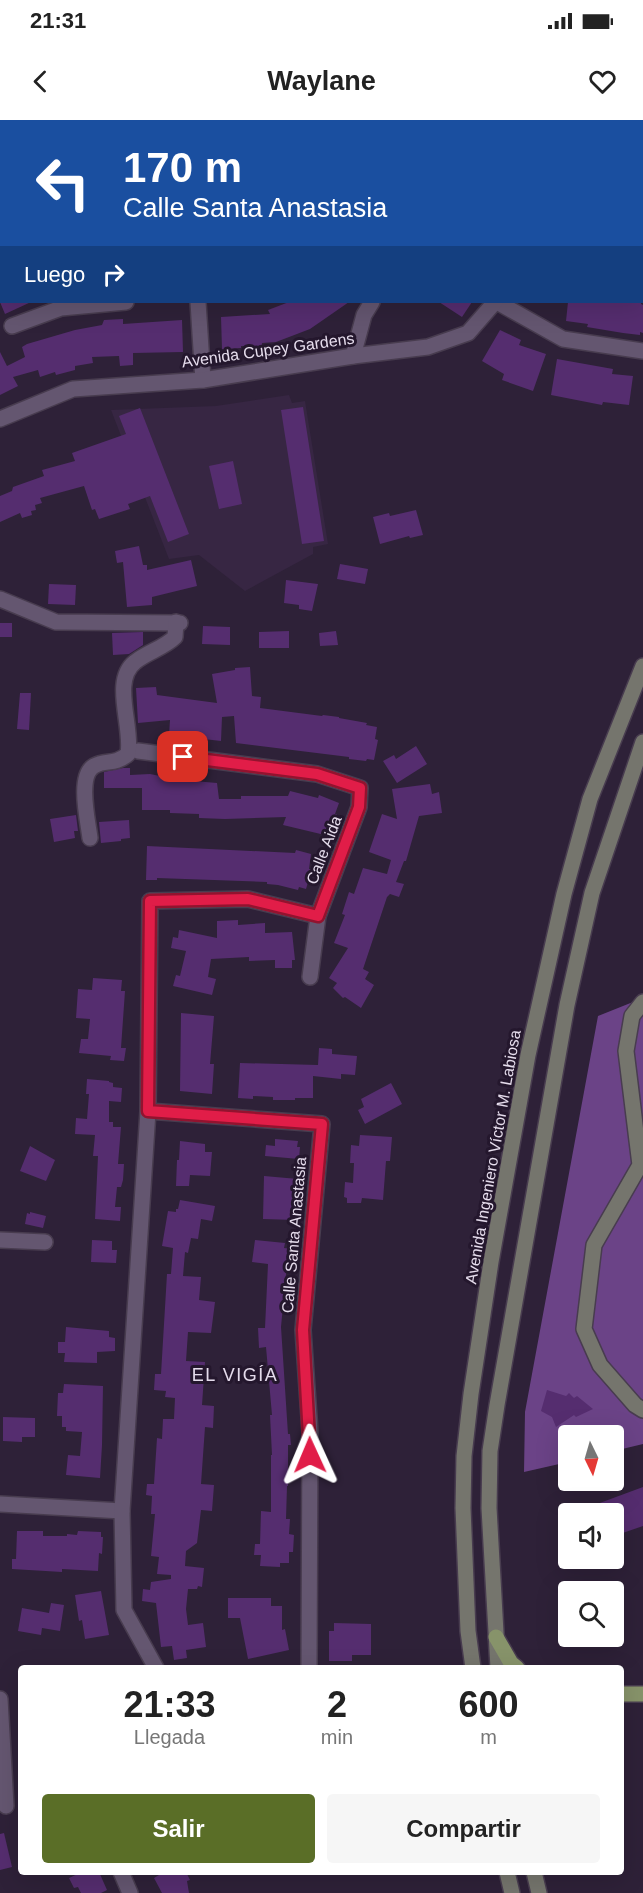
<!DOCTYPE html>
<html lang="es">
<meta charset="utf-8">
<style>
body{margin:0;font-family:Arial,sans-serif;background:#f6f6f6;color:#222;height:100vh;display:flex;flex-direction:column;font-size:22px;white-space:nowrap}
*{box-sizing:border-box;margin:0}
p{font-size:20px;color:#767676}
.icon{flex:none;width:33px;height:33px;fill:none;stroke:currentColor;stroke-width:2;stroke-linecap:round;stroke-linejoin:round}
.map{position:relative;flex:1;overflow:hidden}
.drawer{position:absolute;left:18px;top:1545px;width:606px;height:210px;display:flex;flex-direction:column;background:#fff;border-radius:6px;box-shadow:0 6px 24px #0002}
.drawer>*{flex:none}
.top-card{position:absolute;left:0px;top:0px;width:644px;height:183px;box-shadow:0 6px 24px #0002;background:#1a4fa0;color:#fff;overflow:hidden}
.needle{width:39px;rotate:175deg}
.fabs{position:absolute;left:558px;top:1305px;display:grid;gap:12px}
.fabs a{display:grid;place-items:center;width:66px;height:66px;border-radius:6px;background:#fff;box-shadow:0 6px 24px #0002;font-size:30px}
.pin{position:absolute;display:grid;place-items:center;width:51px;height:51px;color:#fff;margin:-26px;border-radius:12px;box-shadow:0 3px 9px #0006}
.me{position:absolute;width:66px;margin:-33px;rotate:359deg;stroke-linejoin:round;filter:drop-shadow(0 0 4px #0008)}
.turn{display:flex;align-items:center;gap:21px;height:126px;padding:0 24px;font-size:27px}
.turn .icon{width:78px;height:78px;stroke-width:2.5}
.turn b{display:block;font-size:42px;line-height:51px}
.then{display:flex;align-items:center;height:57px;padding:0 24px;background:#0003;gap:12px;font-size:22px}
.eta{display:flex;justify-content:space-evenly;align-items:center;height:102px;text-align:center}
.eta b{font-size:36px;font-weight:600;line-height:42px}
.primary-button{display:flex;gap:12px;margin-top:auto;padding:12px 24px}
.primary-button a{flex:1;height:69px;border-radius:6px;background:#5a6e27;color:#fff;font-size:24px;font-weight:600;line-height:69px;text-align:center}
.primary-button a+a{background:#f6f6f6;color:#222}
.status{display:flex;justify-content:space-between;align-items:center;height:42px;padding:0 30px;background:#fff;direction:ltr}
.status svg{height:16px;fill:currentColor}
header{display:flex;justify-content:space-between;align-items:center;height:78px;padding:0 24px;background:#fff;font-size:27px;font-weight:600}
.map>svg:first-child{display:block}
.built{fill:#372643}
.forest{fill:#6b4387}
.building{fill:#552d6f}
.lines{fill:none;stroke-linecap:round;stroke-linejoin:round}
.street-casing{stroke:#483c4f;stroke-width:18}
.secondary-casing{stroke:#483c4f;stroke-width:18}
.primary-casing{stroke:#483c4f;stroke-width:18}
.street{stroke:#645670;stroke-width:15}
.secondary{stroke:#75756d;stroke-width:15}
.primary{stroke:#87936a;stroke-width:15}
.route-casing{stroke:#92132f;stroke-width:15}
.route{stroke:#e11d48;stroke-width:10}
.labels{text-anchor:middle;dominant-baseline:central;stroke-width:6;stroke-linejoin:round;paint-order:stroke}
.street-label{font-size:16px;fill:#e5dcec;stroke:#24172d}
.neighbourhood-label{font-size:18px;letter-spacing:1.5px;fill:#e5dcec;stroke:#24172d}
</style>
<div class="status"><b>21:31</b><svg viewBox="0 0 49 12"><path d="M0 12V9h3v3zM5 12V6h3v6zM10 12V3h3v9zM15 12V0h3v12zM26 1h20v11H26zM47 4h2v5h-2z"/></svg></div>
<header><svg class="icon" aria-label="back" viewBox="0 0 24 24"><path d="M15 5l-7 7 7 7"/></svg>Waylane<svg class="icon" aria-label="heart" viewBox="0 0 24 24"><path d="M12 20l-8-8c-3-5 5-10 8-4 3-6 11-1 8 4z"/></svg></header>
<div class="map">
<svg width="643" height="1773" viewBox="0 0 643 1773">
<rect width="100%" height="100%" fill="#2e2138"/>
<path class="built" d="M289,275L292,283L305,281L328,424L313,427V434L245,471L199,435L169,439L111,290L216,286Z"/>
<path class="forest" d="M643,878V1324L614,1331V1316H568V1342L524,1352L525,1292L598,896Z"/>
<g class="building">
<path d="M0,182H31L5,194Z"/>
<path d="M289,182H349L310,209L276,222L262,223V226H241V228L222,229L221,197L270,194L268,190Z"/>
<path d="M439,182H472L462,197Z"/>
<path d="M568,182H641V184L643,185V213L640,212V215L623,213L587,207L588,204L566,201Z"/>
<path d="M123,199V204L182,200L183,232L133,233V245L120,246L119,236L92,237L93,243L75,246V250L56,255L55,252L40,257L38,250L13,257L18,266L0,275V232L7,246L25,237L22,227L27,224L75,210L102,205L104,200Z"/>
<path d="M500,210L521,220L519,225L546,234L533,271L502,260L504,254L482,241Z"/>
<path d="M557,239L613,249L612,254L633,256L629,285L603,282L602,285L551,275Z"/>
<path d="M303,287L324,421L302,424L281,290Z"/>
<path d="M140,288L189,414L168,422L150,376L128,384L130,389L99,399L95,389L92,390L84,366L40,378L42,383L35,385L36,390L31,391L32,395L22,398L20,393L0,402V376L12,371L13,367L44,356L42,350L75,341L72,333L126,314L119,296Z"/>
<path d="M233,341L242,384L219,389L209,346Z"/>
<path d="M416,390L423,415L410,418L409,416L380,424L373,397L389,393L390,396Z"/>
<path d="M139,426L143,445H147V450L191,440L197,466L152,477V485L127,487L123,442L117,443L115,431Z"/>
<path d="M340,444L368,449L365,464L337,459Z"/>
<path d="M286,460L318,464L312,491L299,489V485L284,483Z"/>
<path d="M49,464L76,465L75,485L48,484Z"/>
<rect x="0" y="503" width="12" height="14"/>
<path d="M203,506L230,507V525L202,524Z"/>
<path d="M289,511V528H259V512Z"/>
<path d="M336,511L338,525L320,526L319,513Z"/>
<path d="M143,512V525L129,534L113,535L112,513Z"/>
<path d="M250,547L252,576L261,577L260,588L322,596L323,595L339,597V598L367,603L366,605L377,607L375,619L378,620L374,640L367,639L366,641L349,639V637L236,623L234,596L222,597L221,621L169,615L170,600L138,603L136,568L156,567L157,575L217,583L212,554L235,550V548Z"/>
<path d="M20,573H31L29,610L17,609Z"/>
<path d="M416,626L427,644L397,663L383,641L394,635L396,639Z"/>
<path d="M123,648H130V655L150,654L160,656V658L217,663L219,679H241V676H288L290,671L318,678L319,675L339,683L335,694H337L329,716L283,705L286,697L225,699L199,698V694L170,693V690H142V668H104V652Z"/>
<path d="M430,664L432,674L439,672L442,693L419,696L406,741H404L396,762L404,764L399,777L390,774L387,777L363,849L369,852L365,859L374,865L361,888L345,877L343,878L333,868L337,863L329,858L348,828L334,823L345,795L342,794L349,772L354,774L363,748L387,754L391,740L369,732L382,694L397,699L392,669Z"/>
<path d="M76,695L78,711H74L75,718L54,722L50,699Z"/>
<path d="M129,700L130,718L121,719V721L101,723L99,702Z"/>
<path d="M147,726L295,733L296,730L311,734L309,749H312L306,769L299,767L298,770L278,765L267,764V762L157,758V760H146Z"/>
<path d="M238,800V805L265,803V813L292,812L295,840H292V848H275V840L249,841V837L211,839L208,857L216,859L212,875L173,866L176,855L180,856L186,831L171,828L173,817L178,818L179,810L217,818V801Z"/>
<path d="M93,858L122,860L121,871H125L121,928H126L124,941L110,940L111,936L79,933L81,919H88L90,899L76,898L78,869L92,870Z"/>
<path d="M181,893L214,896L210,944H214L212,974L180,971Z"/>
<path d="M319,928L332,929V934L357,936L355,955L341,954V959L313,956V978H295V980H273V977L253,976V979L238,978L240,943L318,945Z"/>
<path d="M87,959L109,961V962L113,963V967L122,968L121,982L109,981V1002H113V1007H121L118,1044H124L123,1060L121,1067H117L115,1087H121L120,1101L95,1099L98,1036H93L95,1015L75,1014L76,998L87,999L89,974H86Z"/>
<path d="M391,963L402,984L365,1004L358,990L364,987L361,979Z"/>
<path d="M360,1015L392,1017L390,1041H386L383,1080L362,1078L361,1083H347V1078L344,1077L345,1062L353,1063L354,1043H350L351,1025L359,1026Z"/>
<path d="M275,1019L298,1021L297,1027H300L299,1039L265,1036L266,1025L275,1026Z"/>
<path d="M180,1021L205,1024V1032H212L210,1056L190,1055L189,1066H176L177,1040H179Z"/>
<path d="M30,1026L55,1040L46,1061L20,1051Z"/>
<path d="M264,1056L298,1059L295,1100L263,1099Z"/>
<path d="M180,1080L215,1086L212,1101L201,1099L198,1119L191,1118L188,1133L185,1132L183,1156L201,1157L199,1180L215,1182L211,1213L188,1212L186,1241L205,1242L202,1285L214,1286L213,1308L205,1307L201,1364L214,1365L212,1391L201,1390L197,1423L186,1431L185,1446L204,1448L202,1467L198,1466L197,1469H188L186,1489L188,1505L203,1503L206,1527L186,1530L187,1538L174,1540L172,1526L161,1527L156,1483L142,1481L143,1469L150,1470L151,1462L171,1459V1455L157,1454L159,1437L151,1436L155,1394H151L152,1376L146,1375L147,1364H154L157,1318L162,1319L163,1299H174L175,1278L165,1277L166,1271L154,1270L155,1254H161L167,1154H171L173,1128L162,1126L168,1091L176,1092V1089H178Z"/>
<path d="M30,1092L46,1096L43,1108L25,1104L27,1093L30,1094Z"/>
<path d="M92,1120L112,1121V1130H117L116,1143L91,1142Z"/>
<path d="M255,1120L285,1123L284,1128L293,1129L291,1144H287L281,1207L288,1314H290L291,1325H288V1366H287L286,1399H290L289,1414L294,1415L293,1432H289V1443H280V1447L260,1446L261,1435H254L255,1424H260L261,1391L271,1392V1335H272L270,1295H272L266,1227L259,1228L258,1208H265L268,1144L252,1142Z"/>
<path d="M66,1207L109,1211V1217L115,1218V1231L97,1232V1243L64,1242L65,1233H58V1222H65Z"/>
<path d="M64,1264L103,1266L102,1325L100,1358L66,1355L68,1335L80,1336L82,1312L66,1311V1307H62V1296H57L58,1273H63Z"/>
<path d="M547,1270L566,1276L569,1273L574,1278L577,1276L593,1289L576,1297L574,1295L556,1307L552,1297L541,1291Z"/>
<path d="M3,1297L35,1298V1317H22V1322L3,1321Z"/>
<path d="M643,1367V1406L614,1416V1394H601L597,1384Z"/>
<path d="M17,1411H43V1416H67V1414L77,1415L78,1411L101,1412V1417H103L102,1434L99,1433L98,1451L62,1449V1452L12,1449V1439H16Z"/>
<path d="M101,1471L109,1515L85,1519L82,1500L79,1501L75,1475Z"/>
<path d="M228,1478H271V1486H282V1510L285,1509L289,1530L248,1539L240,1498H228Z"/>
<path d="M51,1483L64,1485L60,1511L42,1508L41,1515L18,1511L22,1488L49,1493Z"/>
<path d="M334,1503L371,1504V1535H352V1541H329V1511H334Z"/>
<path d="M4,1713L12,1747L0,1750V1714Z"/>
<path d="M82,1752H99L107,1770L101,1773H81L78,1767L74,1768L69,1758Z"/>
<path d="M157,1752H186L190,1760L187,1761L189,1773H162L154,1758L159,1755Z"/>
</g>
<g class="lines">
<defs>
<g id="street">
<path d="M112,0L113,2"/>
<path d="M256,0L257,2"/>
<path d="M15,2L19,0"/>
<path d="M305,2L307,0"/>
<path d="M0,7H2"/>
<path d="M0,60L2,63"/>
<path d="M642,89H643"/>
<path d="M198,182L203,260"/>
<path d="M497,182L563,219L643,231"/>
<path d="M12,206L61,188L126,182"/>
<path d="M353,236L364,195L372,182"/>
<path d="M0,299L73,269L203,260L353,236L428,227L468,213L495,182"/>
<path d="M0,479L56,502L180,503"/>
<path d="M138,631L317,654L360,668L359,687L318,796L310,857"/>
<path d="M90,718C88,701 77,656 94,646C106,639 114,646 128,634C133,606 111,561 135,542C147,532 164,528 175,517L176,502"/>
<path d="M148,991L322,1004L303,1210L310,1312L309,1548"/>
<path d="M0,1120L45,1122"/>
<path d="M0,1384L122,1391"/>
<path d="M156,1548L124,1490L122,1391L148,991L150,781L248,779L318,796"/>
<path d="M0,1579L6,1686"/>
<path d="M121,1752L130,1773"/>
</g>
<g id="secondary">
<path d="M643,882L632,896L626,931L640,1045L594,1125L584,1209L600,1245L635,1285L643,1290"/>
<path d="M473,1548L468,1511L463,1388L464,1336L471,1274L491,1142L528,935L564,774L590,679L643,546"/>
<path d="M498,1548L489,1388L490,1331L497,1285L567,885L592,773L643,622"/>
<path d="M507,1752L512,1773"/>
<path d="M534,1752L539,1773"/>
</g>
<g id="primary">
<path d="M496,1517L511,1543L517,1548"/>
<path d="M621,1574H643"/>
</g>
</defs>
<use href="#street" class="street-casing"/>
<use href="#secondary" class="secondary-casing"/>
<use href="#primary" class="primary-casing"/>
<use href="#street" class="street"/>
<use href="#secondary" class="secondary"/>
<use href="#primary" class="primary"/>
</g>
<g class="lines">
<defs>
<path id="route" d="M183,637L317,654L360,668L359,687L318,796L248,779L150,781L148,991L322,1004L303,1210L310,1335"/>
</defs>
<use href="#route" class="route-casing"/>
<use href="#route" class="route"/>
</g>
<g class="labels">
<g class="street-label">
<text transform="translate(268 230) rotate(-8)">Avenida Cupey Gardens</text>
<text transform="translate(324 730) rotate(-69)">Calle Aida</text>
<text transform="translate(493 1037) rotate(-80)">Avenida Ingeniero Víctor M. Labiosa</text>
<text transform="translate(294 1115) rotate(-85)">Calle Santa Anastasia</text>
</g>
<g class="neighbourhood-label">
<text x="235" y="1255">EL VIGÍA</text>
</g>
</g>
</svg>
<div class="fabs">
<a><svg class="needle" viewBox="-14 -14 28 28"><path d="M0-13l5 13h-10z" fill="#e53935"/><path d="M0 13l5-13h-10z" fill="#767676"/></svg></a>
<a><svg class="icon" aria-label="sound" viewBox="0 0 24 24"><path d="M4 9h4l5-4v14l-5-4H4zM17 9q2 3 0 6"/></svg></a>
<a><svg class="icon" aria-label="search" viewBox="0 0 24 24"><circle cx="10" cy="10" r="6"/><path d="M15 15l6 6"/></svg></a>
</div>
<div class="pin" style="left:183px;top:637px;background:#d93025"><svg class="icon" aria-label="arrive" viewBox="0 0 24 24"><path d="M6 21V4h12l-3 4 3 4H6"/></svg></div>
<svg class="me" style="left:310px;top:1335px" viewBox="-20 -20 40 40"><path d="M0-17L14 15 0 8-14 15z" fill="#e11d48" stroke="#fff" stroke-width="4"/></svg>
<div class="top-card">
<div class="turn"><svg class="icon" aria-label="left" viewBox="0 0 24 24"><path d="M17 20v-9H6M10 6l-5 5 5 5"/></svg><div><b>170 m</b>Calle Santa Anastasia</div></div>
<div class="then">Luego<svg class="icon" aria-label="right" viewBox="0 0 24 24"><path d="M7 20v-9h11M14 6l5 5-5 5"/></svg></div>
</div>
<section class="drawer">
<div class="eta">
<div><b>21:33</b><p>Llegada</p></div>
<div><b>2</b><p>min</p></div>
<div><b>600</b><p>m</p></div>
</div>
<div class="primary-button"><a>Salir</a><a>Compartir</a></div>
</section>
</div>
